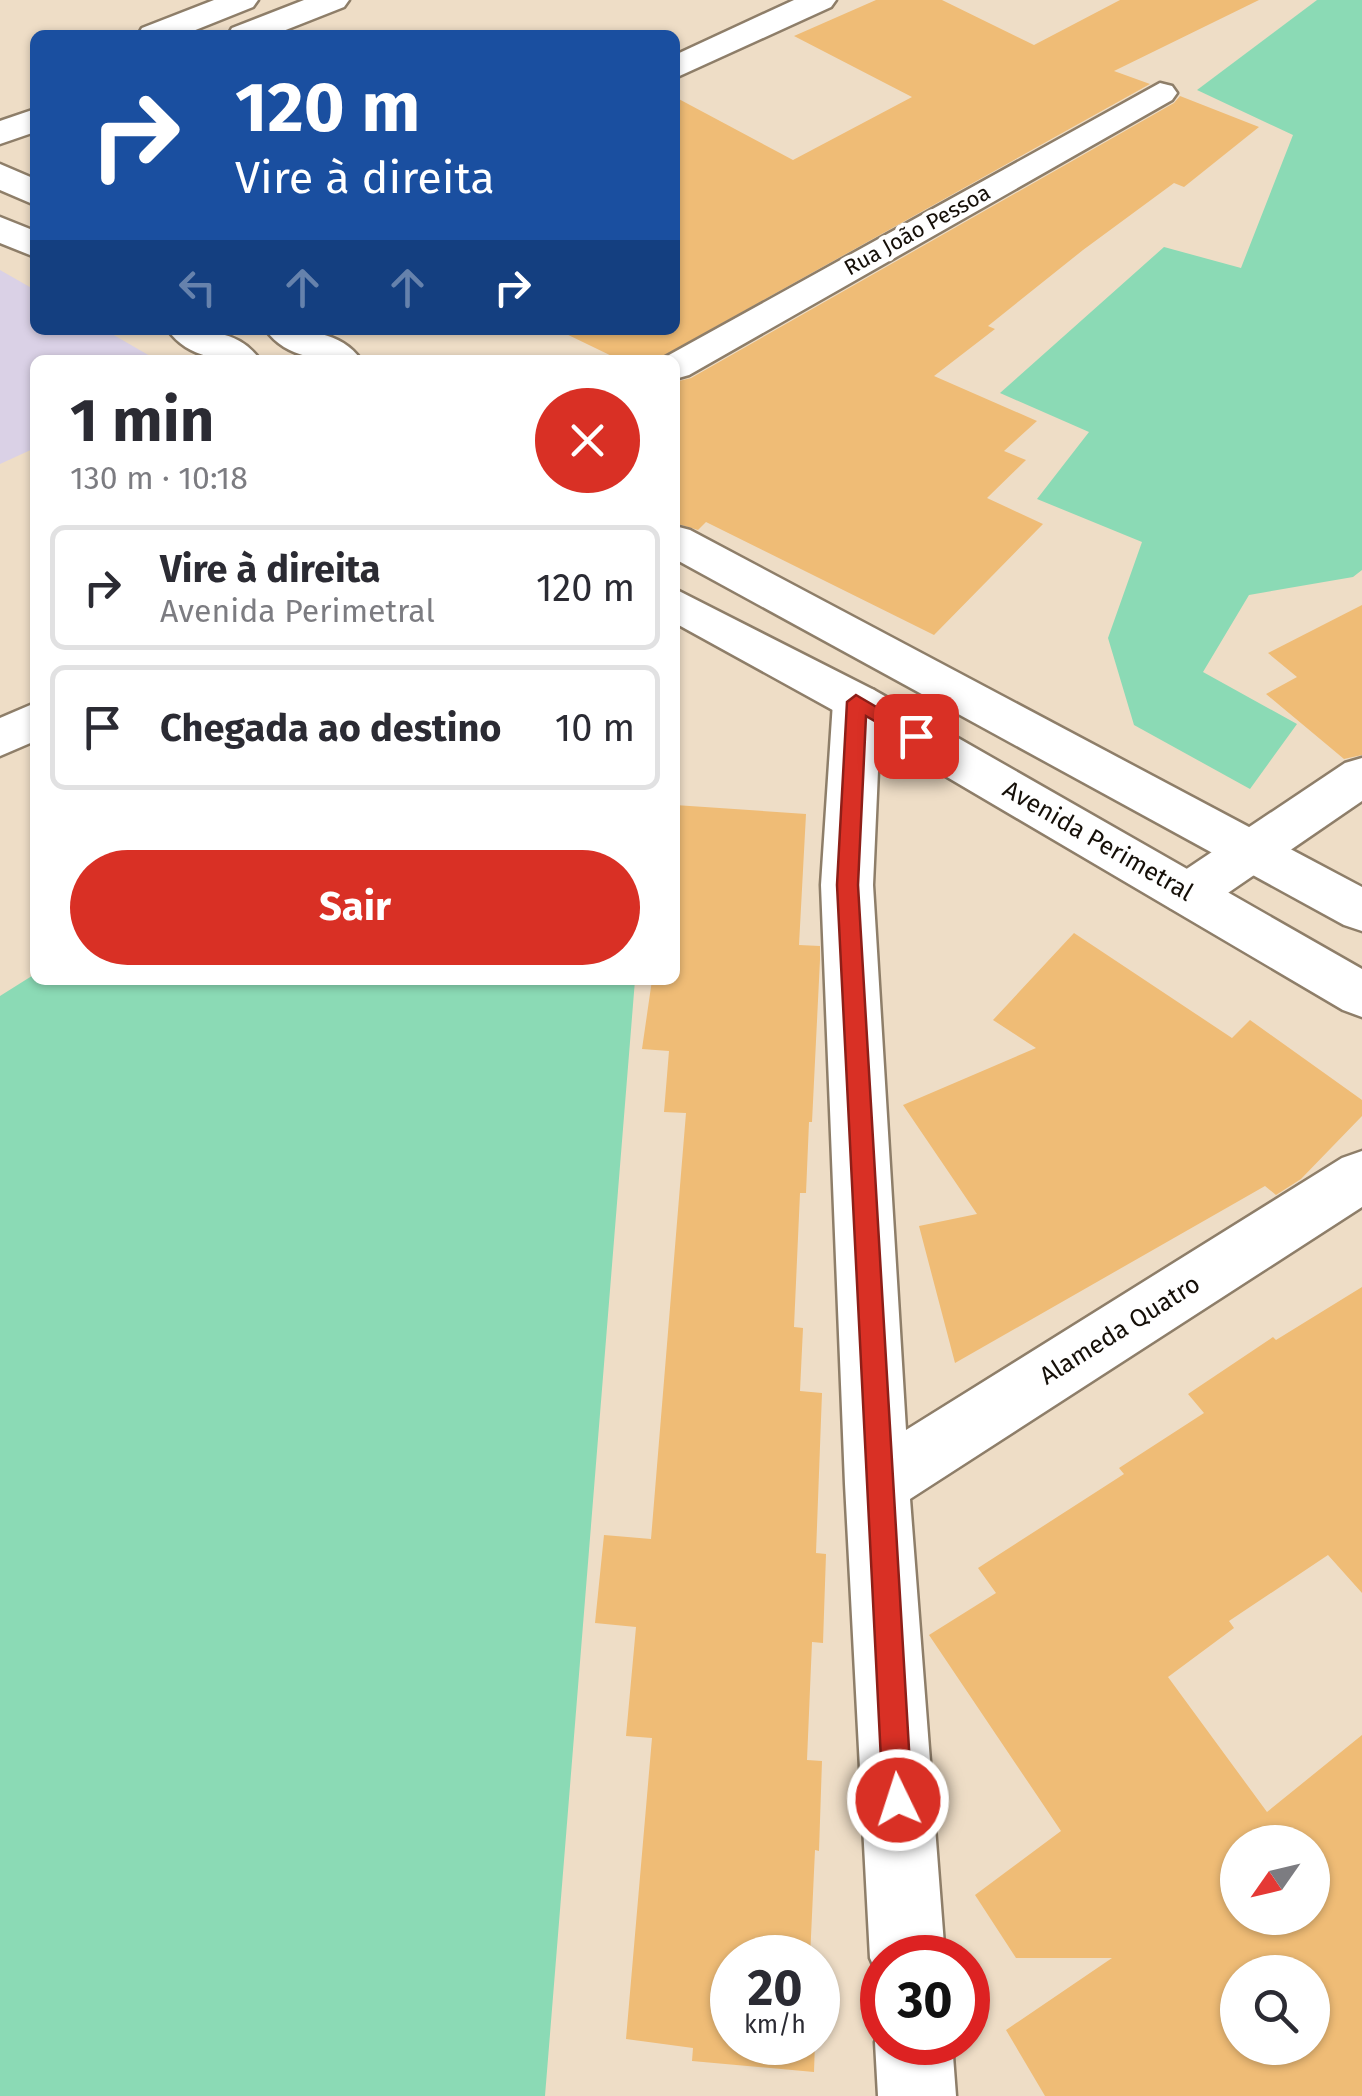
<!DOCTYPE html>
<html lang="pt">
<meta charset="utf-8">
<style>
body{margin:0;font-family:"Fira Sans",sans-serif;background:#f7f7f7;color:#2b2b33;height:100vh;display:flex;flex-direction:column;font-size:38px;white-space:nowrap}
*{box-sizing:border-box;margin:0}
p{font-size:32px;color:#7c7c81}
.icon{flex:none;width:55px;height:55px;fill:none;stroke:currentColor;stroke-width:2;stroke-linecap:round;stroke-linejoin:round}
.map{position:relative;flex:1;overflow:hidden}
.side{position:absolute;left:30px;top:355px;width:650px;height:630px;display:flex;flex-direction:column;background:#fff;border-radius:15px;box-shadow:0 2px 8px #0004}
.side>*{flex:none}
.hud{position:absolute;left:30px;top:30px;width:650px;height:305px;border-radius:15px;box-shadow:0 2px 8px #0004;background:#1a4fa0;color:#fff;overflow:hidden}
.needle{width:65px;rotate:236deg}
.tools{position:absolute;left:1220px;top:1825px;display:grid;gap:20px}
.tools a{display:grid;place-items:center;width:110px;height:110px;border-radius:50%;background:#fff;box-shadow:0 2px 8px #0004;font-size:50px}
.speed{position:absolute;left:710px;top:1935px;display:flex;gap:20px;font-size:50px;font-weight:700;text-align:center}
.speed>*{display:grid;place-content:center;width:130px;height:130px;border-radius:50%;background:#fff;box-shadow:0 2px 8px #0004;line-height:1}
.speed small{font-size:25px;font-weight:400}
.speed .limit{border:15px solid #d22;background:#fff;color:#111}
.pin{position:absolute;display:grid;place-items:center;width:85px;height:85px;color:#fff;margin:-42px;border-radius:20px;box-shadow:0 5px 15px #0006}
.me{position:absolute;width:110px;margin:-55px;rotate:356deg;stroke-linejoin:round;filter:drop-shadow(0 0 8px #0008)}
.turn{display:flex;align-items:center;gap:35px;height:210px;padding:0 40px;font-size:45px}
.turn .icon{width:130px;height:130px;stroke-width:2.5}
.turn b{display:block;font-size:70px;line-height:85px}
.lanes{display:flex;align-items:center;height:95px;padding:0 40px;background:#0003;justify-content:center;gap:50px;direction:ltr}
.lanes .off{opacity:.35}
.round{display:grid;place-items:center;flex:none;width:105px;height:105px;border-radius:52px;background:#f7f7f7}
.headline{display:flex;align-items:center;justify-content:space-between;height:170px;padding:0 40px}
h1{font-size:60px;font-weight:700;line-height:75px}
.button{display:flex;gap:20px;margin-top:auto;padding:20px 40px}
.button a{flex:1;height:115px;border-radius:60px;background:#d93025;color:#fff;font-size:40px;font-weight:700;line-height:115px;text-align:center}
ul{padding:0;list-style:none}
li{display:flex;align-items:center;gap:30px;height:125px;margin:0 20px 15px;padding:0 20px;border:5px solid #e1e1e2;border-radius:15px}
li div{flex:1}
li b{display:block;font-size:38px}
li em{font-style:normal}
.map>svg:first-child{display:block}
.education{fill:#dad1e6}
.green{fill:#8bdab5}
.building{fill:#efbc76;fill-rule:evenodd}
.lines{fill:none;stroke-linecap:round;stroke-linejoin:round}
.minor-casing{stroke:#8e7e69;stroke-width:5}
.tertiary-casing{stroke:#8e7e69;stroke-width:5}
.minor{fill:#fff;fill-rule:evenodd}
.tertiary{fill:#fff;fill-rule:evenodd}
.route{fill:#d93025;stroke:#8d1f18;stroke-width:2.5}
.labels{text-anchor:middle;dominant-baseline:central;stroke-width:8;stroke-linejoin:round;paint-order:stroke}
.far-street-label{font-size:22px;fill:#150f08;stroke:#fff}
.street-label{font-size:25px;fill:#150f08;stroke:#fff}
</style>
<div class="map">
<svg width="1362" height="2096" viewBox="0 0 1362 2096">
<rect width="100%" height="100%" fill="#eeddc6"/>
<path class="education" d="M0,270L35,290V330H105L157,360H35V448L0,464Z"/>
<g class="green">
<path d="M1317,0H1362V570L1353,577L1249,595L1203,672L1297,724L1250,789L1134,725L1108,638L1142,542L1037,499L1089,432L1000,393L1164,247L1241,268L1293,135L1197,90Z"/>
<path d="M35,974V980H635L545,2096H0V996Z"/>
</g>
<g class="building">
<path d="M876,0H942L1034,45L1120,0H1259L1114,71L1150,84L656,360H620L558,330H675V97L793,160L912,97L794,36Z"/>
<path d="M1180,96L1259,127L1184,187L1174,183L1083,250L988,326L995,329L934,376L1037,421L1004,451L1026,460L987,498L1043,524L934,635L706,522L698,530L675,523V382L691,378L1174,103Z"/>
<path d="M1362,605V755L1344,759L1266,694L1297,677L1268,653Z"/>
<path d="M675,805L806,814L799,945L820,946V960L812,1122H809L806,1193H800L794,1327L803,1328L800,1391L822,1393L816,1553L826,1554L823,1643L812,1642L807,1760L822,1761L819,1851L815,1850L810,1958H732V2042H815L814,2072L692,2061L693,2048L626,2039L652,1738L626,1736L636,1627L595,1623L604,1535L651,1539L686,1113L664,1112L669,1051L642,1049L652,980H675Z"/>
<path d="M1074,933L1232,1038L1250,1020L1362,1100V1116L1301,1179L1276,1195L1265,1186L955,1363L919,1226L977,1214L903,1105L1036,1048L993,1020Z"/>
<path d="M1362,1287V1593L1328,1555L1229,1621L1234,1628L1168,1677L1267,1812L1362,1735V2096H1045L1006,2030L1112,1958H1016L975,1895L1061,1831L929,1635L996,1593L978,1568L1124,1474L1119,1468L1204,1413L1188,1394L1273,1337L1276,1340ZM1238,1842H1312V1918H1238ZM1238,1972H1312V2048H1238Z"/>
</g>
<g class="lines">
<defs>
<g id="minor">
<path d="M794,0H836L831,7L675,78V55Z"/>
<path d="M1160,83L1172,86L1177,93L1172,100L689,375L675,379V360H660Z"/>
<path d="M857,685L874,690L881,702L873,885L906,1430L1342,1158L1362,1151V1207L910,1499L945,1958H882V1985L870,1958L845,1484L821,885L833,702L840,690Z"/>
<path d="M35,703V741L0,756V718Z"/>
<path d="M1362,758V801L1206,908L1188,914L1170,908L1162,894L1170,880L1345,763Z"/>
<path d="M882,2023V2042H952L956,2096H878L875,2042Z"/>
</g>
<g id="tertiary">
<path d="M214,0H258L253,7L183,35H138L142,28Z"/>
<path d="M304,0H349L344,7L273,35H228L232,28Z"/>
<path d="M35,109V132L0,144V121Z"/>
<path d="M0,164L35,179V205L0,190Z"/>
<path d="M0,217L35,231V257L0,243Z"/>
<path d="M168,330C202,330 239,329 260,360C226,360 190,361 168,330Z"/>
<path d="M266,330C300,330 340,329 361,360C327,360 288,361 266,330Z"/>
<path d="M675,526L690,530L1362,887V931L1344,925L675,559Z"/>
<path d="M675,589L874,690L1362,969V1017L1343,1010L840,714L675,623Z"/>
</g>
</defs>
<use href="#minor" class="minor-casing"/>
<use href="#tertiary" class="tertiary-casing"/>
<use href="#minor" class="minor"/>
<use href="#tertiary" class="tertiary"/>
</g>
<path class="route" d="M856,695L926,736L916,743L909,741L866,716L858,885L912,1800L908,1810L898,1814L887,1810L883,1800L837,885L847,702Z"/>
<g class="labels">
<g class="far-street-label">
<text transform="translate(917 230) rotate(-29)">Rua João Pessoa</text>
</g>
<g class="street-label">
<text transform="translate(1098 841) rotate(30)">Avenida Perimetral</text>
<text transform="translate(1120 1330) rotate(-32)">Alameda Quatro</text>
</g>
</g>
</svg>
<div class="tools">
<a><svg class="needle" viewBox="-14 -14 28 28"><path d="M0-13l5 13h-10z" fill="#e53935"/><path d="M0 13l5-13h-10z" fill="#7c7c81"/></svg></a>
<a><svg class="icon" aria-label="search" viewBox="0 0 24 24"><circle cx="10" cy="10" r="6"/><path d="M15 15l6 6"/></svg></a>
</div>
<div class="speed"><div>20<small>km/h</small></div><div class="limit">30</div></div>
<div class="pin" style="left:916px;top:736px;background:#d93025"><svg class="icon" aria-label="arrive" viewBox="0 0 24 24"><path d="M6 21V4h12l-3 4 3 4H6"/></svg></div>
<svg class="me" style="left:898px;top:1800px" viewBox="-20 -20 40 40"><circle r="17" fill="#d93025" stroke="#fff" stroke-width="3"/><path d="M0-11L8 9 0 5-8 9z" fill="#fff"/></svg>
<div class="hud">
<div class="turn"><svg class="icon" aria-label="right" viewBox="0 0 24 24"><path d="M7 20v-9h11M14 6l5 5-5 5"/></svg><div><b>120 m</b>Vire à direita</div></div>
<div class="lanes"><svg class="icon off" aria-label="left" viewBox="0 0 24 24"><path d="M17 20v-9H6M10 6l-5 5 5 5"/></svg><svg class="icon off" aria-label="ahead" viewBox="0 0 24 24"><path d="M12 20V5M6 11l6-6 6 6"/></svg><svg class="icon off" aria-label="ahead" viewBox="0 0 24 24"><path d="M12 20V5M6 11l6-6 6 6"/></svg><svg class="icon" aria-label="right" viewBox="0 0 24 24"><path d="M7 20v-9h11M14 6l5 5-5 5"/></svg></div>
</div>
<section class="side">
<div class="headline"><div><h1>1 min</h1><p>130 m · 10:18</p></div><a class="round" style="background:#d93025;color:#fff"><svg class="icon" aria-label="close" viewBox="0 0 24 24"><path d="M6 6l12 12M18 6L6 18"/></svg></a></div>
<ul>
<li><svg class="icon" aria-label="right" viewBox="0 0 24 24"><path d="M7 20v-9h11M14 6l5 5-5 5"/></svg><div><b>Vire à direita</b><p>Avenida Perimetral</p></div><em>120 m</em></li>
<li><svg class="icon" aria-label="arrive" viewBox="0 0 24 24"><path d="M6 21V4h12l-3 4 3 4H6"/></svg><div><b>Chegada ao destino</b></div><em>10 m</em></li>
</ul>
<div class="button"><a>Sair</a></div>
</section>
</div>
